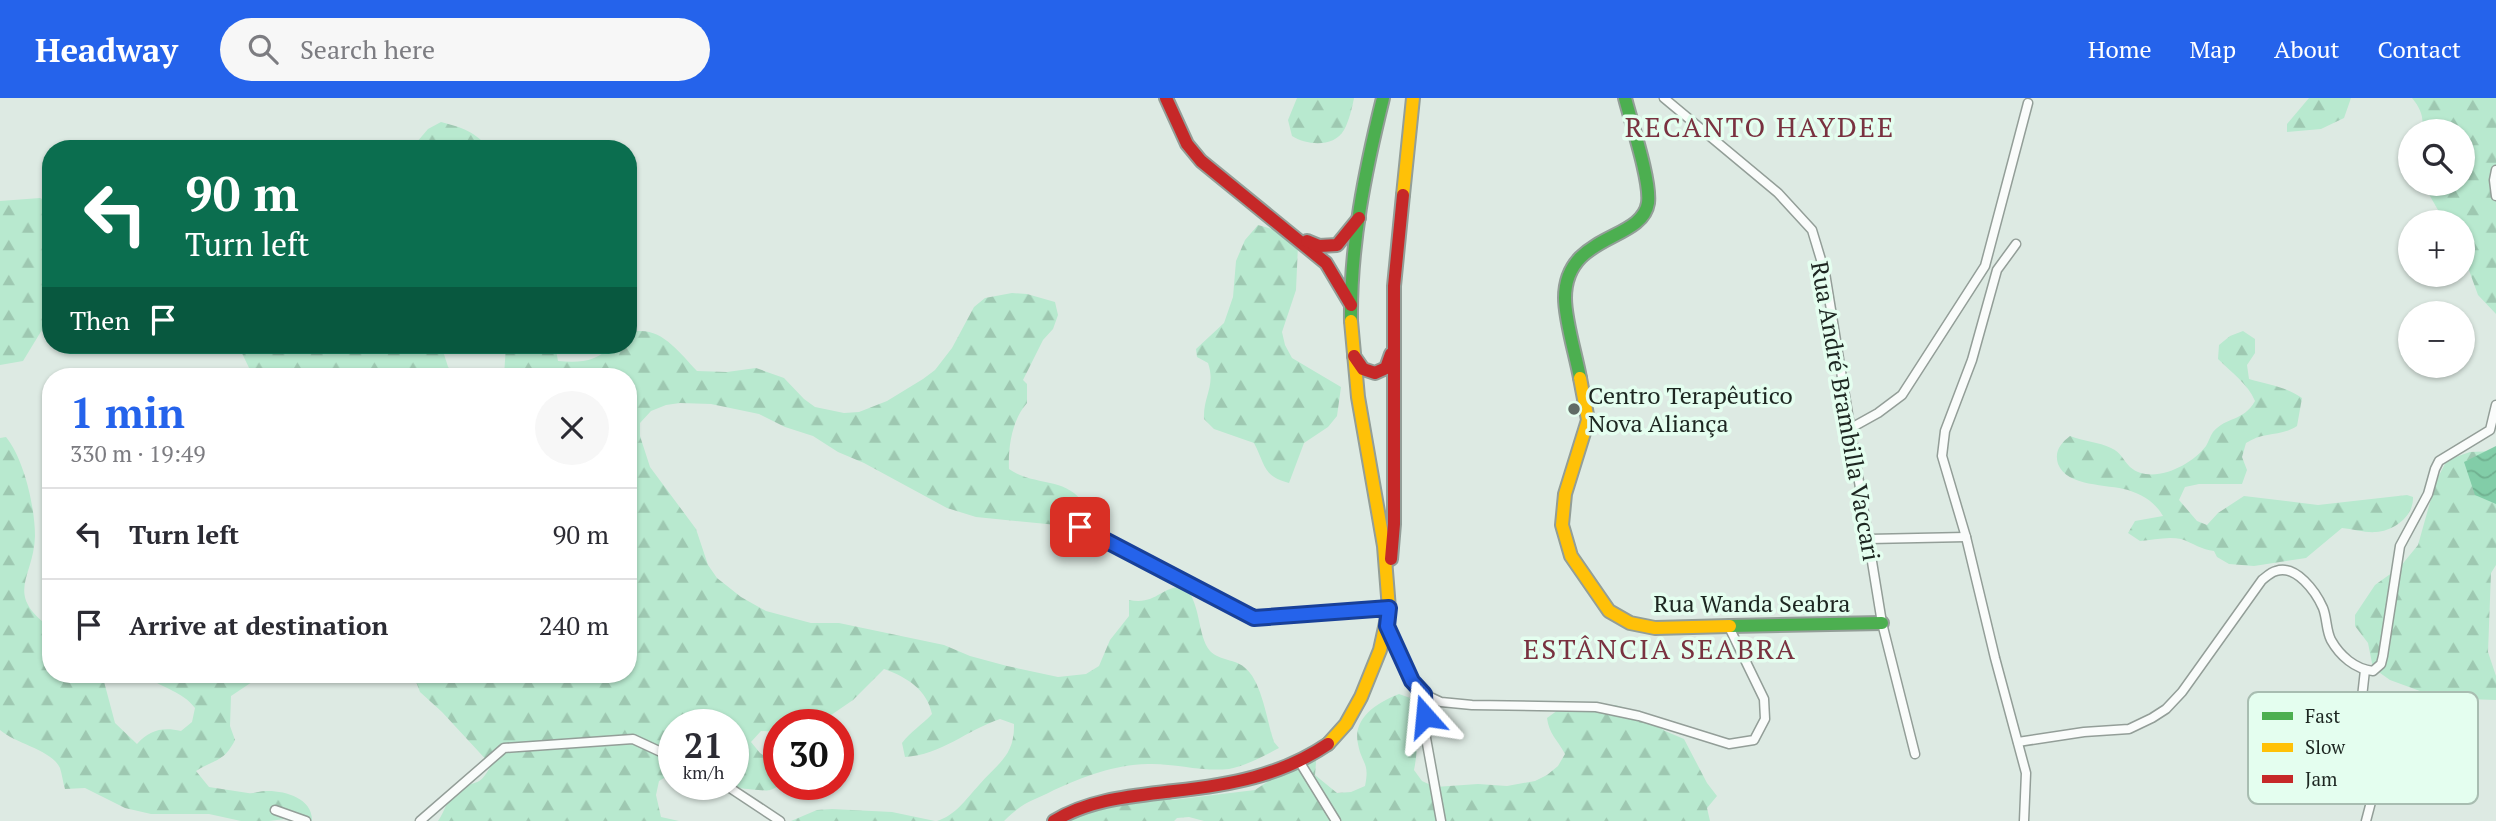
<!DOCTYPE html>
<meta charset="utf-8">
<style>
body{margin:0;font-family:"PT Serif",serif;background:#f7f7f7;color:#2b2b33;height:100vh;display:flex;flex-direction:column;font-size:26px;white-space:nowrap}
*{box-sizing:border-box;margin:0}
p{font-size:23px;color:#7c7c81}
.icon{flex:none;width:38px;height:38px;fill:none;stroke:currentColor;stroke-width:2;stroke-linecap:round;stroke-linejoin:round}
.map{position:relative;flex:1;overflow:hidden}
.sheet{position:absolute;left:42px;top:270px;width:595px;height:315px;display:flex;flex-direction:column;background:#fff;border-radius:28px;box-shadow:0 2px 5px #0004}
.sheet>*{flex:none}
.top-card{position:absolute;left:42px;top:42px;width:595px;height:214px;border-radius:28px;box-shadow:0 2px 5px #0004;background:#0b6e4f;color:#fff;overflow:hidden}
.fabs{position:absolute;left:2398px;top:21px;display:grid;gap:14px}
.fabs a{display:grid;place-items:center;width:77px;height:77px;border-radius:50%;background:#fff;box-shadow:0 2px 5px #0004;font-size:35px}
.speed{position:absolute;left:658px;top:611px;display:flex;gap:14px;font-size:35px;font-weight:700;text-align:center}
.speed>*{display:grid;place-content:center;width:91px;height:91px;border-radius:50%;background:#fff;box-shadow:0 2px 5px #0004;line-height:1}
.speed small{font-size:18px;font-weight:400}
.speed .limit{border:10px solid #d22;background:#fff;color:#111}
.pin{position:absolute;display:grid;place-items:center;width:60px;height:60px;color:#fff;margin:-30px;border-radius:14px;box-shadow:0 4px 10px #0006}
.me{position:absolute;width:77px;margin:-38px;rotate:342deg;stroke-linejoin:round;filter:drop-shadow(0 0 5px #0008)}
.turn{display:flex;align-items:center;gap:24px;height:147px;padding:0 28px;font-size:32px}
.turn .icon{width:91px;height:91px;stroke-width:2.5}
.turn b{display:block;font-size:49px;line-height:60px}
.then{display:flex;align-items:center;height:66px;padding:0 28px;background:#0003;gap:14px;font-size:26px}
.round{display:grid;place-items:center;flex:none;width:74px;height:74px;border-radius:37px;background:#f7f7f7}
.head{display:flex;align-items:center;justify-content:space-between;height:119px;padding:0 28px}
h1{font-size:42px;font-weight:600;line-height:52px;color:#2563eb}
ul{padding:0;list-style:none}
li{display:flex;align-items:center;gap:21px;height:91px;padding:0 28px;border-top:2px solid #e1e1e2}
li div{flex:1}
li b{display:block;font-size:26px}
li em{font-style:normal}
header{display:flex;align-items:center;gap:42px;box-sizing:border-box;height:98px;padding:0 35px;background:#2563eb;color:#fff}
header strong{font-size:33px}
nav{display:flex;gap:38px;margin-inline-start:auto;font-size:24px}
.search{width:490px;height:63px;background:#f7f7f7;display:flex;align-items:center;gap:18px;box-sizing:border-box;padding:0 24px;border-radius:38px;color:#7c7c81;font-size:26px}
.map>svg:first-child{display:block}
.forest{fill:url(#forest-firs)}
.water{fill:url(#water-waves)}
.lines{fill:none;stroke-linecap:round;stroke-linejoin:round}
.street-casing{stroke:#939e98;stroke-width:11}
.fast-casing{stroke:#939e98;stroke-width:16}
.slow-casing{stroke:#939e98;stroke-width:16}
.jam-casing{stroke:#939e98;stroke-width:16}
.street{stroke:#fafcfb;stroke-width:8}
.fast{stroke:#4caf50;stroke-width:12}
.slow{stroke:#ffc107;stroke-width:12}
.jam{stroke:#c62828;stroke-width:12}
.route-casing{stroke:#184099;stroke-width:18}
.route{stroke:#2563eb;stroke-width:12}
.poi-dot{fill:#606b65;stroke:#e4feef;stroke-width:2.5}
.labels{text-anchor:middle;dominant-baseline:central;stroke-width:7;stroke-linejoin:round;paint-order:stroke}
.poi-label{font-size:24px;fill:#1d2621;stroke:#e4feef;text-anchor:start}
.street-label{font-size:24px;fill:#1d2621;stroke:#e4feef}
.quarter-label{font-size:28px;letter-spacing:2px;fill:#793240;stroke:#e4feef}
.key{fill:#e4feef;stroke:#a8bdb1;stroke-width:2}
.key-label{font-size:19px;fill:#1d2621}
</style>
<header>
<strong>Headway</strong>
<div class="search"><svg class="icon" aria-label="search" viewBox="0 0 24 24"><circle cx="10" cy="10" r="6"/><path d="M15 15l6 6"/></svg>Search here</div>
<nav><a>Home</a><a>Map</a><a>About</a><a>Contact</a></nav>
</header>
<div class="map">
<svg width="2496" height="723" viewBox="0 0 2496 723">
<defs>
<pattern id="forest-firs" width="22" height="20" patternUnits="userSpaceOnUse" patternTransform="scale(1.75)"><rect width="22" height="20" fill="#b8e9cf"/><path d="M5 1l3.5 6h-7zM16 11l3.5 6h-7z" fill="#9ec8b1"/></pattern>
<pattern id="water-waves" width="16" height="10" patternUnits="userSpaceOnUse" patternTransform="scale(1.75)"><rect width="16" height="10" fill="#82cda8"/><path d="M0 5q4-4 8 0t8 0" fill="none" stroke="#70b090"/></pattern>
</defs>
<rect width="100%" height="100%" fill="#ddeae3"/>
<g class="forest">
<path d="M1297,0H1354C1352,10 1349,23 1344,32C1334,50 1306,47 1292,38L1288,22Z"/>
<path d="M2309,0H2351L2344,20L2321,31L2287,34V26Z"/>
<path d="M2412,0H2496V216L2478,197L2462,153V124H2445L2423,86H2462V33H2422C2424,19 2421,11 2412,0Z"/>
<path d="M441,24C461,29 476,34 489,51H411L428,31Z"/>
<path d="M40,100L51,105V217L23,263L0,267V103Z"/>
<path d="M1258,127L1289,136L1298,147L1296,192L1282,234L1285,247L1292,260L1341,289L1337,318L1328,329L1304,345L1289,385C1263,379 1265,366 1254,345L1214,331L1204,321C1203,298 1216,288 1208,265L1197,259L1196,251L1224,225L1233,199L1236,163L1245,142Z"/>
<path d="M1012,195L1027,196L1055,204L1058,217L1053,231L1043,242L1023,282L1027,286V305C1012,322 1008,349 1009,371C1034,389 1068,378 1084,407L1074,418L1057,427L976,419L947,410L864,365L838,354L813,338L785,329L759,316L711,306L680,305L666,307L651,313L640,325V338L650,369L696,431L708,467L717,480L741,499L766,513L811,525H839L944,547L970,558L1007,568L1058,579L1086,576L1099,568L1110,542L1129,518V502C1157,507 1159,489 1185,488C1202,509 1197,537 1210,553C1220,563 1235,561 1244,569C1262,582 1267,624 1274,644L1279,650C1264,658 1245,668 1229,671C1202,674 1174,665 1148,666C1113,667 1085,678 1054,692C1031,704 1024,703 1004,723H937C956,717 966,701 979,687C997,666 1015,658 1014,626L1000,621C967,632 941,657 905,659L902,645C911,633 922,627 932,616C927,592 907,579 884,571L853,602L818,626H779V634L761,633L751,644L760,655L779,668V686H781C778,688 774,691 770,692C764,694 723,688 716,686H733V626H674V674L659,683L656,697L661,719L679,723H438C445,713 447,701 456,693C470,680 478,694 491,667L442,614L420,594L413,576H628V278H504L506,247H555L558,263C580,265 597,264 612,247H628V235C659,225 678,253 697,273L727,274L756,270L784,280L804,301L815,309L844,315L859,314L887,303L923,281L935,272L952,250L974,209L985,200Z"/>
<path d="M2243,233L2255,241V255L2247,267L2249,281C2268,287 2285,288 2302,300L2297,328C2280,339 2264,333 2246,345L2242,359L2247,372L2242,386H2199L2185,389L2179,402L2197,423L2207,427L2218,415L2244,398L2318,407L2407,397L2413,399C2414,418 2394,433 2376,434C2366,435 2353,431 2342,430L2306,460L2254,468L2229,466L2217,459L2214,453C2202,452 2193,445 2181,441C2168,438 2153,442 2140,443L2128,435L2135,423L2163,418C2155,404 2143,397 2128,392C2107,386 2067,389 2058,366C2054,353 2061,345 2070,338C2083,343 2099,344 2111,350C2121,354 2123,362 2130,369C2152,388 2192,367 2206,348C2209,343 2210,338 2213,334C2227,318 2243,324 2255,303C2248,286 2231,274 2218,261L2219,247L2230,238Z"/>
<path d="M238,247H441L451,278H253Z"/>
<path d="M6,339C24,361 35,409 35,438C34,480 3,496 51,530V576H102L115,625L137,646C150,632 162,629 181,633L192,624L195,610C182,593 164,591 147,579L146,576H260L255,582L231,598L230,628L235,642C224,664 215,661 196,673L209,689C222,691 235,693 248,695C254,696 259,693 265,693C284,692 313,700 312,723L301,719L269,723H241L209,716H151L125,710L85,690L65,691C63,685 62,676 60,670C52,652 16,646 0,632V340Z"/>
<path d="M2496,353V467L2491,475L2488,554L2496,578V602L2439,600L2390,582L2373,570L2368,545L2355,528V517L2375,487L2400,469L2418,447L2436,383L2447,362L2470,354Z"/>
<path d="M1399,596L1413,601C1417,625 1419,648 1414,672L1422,683L1435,689L1478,686L1507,688L1535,683L1547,677L1558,668L1565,656C1557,641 1549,636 1547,620L1558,612L1601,607H1615L1629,611L1665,633L1684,641L1707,685L1717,698L1707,710L1710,723H1204L1189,719L1177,720L1174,723H1063L1075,715L1143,702H1172L1255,692L1267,684L1276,672L1317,651L1315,677L1337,695L1351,694L1365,688C1370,664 1362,667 1358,646C1352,620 1378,604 1399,596Z"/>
<path d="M832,711L892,714L935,723H791L817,712Z"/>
</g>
<path class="water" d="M2496,348V406L2475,397L2464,364Z"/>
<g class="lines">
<defs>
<g id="street">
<path d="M1664,0L1778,95L1812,132L1825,175L1882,525L1915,656"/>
<path d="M2496,72L2494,82L2496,98"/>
<path d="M2016,146L1997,172L1972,262L1945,333L1942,358L1966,439L1995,560L2026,675L2024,723"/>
<path d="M1851,330L1878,315L1902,297L1985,168L2028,5"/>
<path d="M1080,429L1254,520L1389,510"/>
<path d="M1869,441L1966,439"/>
<path d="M1387,528L1412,583L1424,596L1441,604L1472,607L1596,609L1639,618L1729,646L1754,642L1765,621L1764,601L1729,529"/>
<path d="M2365,572L2362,599L2381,617L2388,639L2366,723"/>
<path d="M1424,596L1426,640L1441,723"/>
<path d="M2018,644L2084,634L2129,631L2152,620L2166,611L2182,594L2262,482C2266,479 2271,474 2276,473C2296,466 2316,494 2323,510C2327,520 2326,532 2331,542C2340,558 2355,571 2373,573L2381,566L2383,558L2400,448L2428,396L2435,371L2439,363L2490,332L2496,307"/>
<path d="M1299,663L1336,723"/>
<path d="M724,686L780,723"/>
<path d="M275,712L306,723"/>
<path d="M420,723L504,650L633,641L674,660"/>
</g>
<g id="fast">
<path d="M1351,223C1350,147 1365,73 1383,0"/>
<path d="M1580,280C1576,257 1565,223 1565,200C1565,135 1642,144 1648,105C1651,83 1631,24 1625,0"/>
<path d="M1730,528L1882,525"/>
</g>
<g id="slow">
<path d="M1403,97L1413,0"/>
<path d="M1580,280L1588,322L1565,396L1562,427L1571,458L1609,513L1630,525L1655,530L1730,528"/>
<path d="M1328,646L1346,626L1361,599L1380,552L1389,511L1384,448L1358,299L1351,223"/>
</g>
<g id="jam">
<path d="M1166,0L1187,46L1201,63L1326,165L1351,207"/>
<path d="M1307,143L1319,148L1337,147L1359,120"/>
<path d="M1354,258L1363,271L1375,275L1386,270L1391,256"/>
<path d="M1391,461L1394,426V188L1403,97"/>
<path d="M1054,723C1090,701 1133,698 1174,693C1229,687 1281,678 1328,646"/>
</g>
</defs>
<use href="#street" class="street-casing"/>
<use href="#fast" class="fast-casing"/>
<use href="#slow" class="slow-casing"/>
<use href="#jam" class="jam-casing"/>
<use href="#street" class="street"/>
<use href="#fast" class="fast"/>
<use href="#slow" class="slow"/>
<use href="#jam" class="jam"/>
</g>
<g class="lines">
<defs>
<path id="route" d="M1080,429L1254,520L1389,510L1387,528L1412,583L1424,596L1425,618"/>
</defs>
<use href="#route" class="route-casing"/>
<use href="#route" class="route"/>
</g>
<circle class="poi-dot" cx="1574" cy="311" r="7"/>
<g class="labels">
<g class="poi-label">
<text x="1588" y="297">Centro Terapêutico<tspan x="1588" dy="28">Nova Aliança</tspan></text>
</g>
<g class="street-label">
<text transform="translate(1846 313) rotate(80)">Rua André Brambilla Vaccari</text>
<text x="1752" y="505">Rua Wanda Seabra</text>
</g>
<g class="quarter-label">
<text x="1760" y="28">RECANTO HAYDEE</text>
<text x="1660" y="550">ESTÂNCIA SEABRA</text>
</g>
</g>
<rect x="2248" y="594" width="230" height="112" rx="10" class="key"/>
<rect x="2262" y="614" width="31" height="8" fill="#4caf50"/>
<rect x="2262" y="645" width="31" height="9" fill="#ffc107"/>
<rect x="2262" y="677" width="31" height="8" fill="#c62828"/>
<g class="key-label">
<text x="2305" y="625">Fast</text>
<text x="2305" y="656">Slow</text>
<text x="2305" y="688">Jam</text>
</g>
</svg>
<div class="fabs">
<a><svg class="icon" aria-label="search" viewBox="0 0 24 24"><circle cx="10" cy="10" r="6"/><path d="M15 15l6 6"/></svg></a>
<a>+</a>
<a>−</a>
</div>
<div class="speed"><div>21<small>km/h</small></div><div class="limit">30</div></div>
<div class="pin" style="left:1080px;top:429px;background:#d93025"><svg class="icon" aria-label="arrive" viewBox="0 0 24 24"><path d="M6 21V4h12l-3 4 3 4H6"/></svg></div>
<svg class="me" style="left:1425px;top:618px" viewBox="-20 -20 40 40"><path d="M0-17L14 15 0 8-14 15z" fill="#2563eb" stroke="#fff" stroke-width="4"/></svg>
<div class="top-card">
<div class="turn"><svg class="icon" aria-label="left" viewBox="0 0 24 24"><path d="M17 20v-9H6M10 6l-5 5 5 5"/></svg><div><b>90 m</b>Turn left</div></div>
<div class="then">Then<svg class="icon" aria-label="arrive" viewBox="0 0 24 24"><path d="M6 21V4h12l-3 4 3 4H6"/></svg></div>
</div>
<section class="sheet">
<div class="head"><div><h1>1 min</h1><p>330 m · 19:49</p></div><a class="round"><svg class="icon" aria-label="close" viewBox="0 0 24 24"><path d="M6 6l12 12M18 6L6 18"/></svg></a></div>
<ul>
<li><svg class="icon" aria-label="left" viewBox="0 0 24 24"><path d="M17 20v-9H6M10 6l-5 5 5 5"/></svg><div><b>Turn left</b></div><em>90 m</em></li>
<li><svg class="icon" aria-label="arrive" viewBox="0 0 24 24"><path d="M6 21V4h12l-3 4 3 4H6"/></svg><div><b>Arrive at destination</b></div><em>240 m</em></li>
</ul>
</section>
</div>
